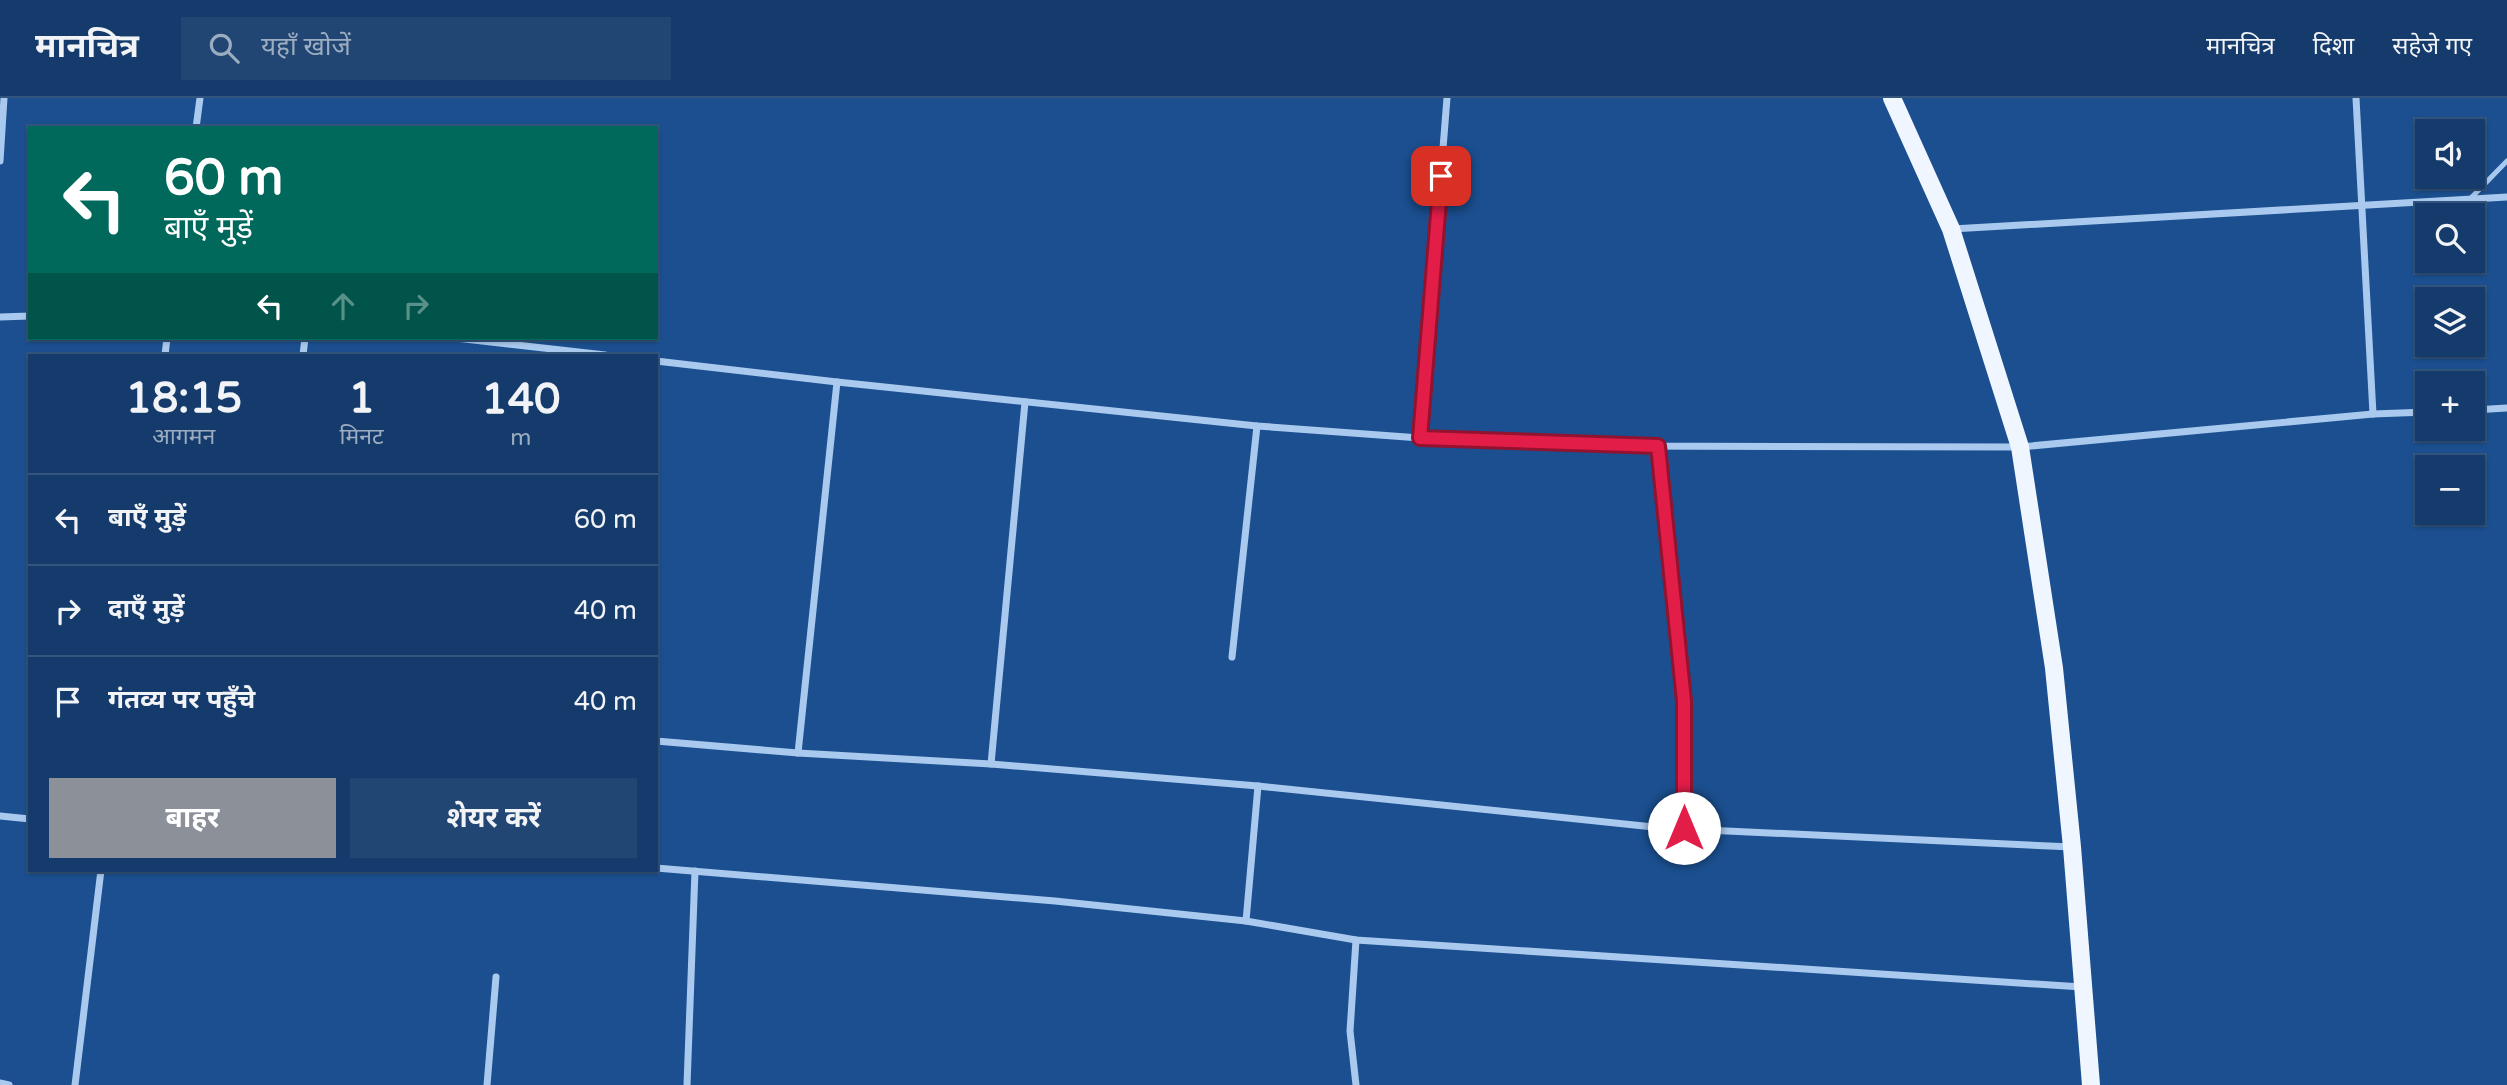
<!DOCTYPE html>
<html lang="hi">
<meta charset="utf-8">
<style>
body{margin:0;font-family:"Varela Round","Noto Sans Devanagari",sans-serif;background:#214673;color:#f1f3f6;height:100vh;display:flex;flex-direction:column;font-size:26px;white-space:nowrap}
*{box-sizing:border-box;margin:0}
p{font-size:23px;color:#9dadc1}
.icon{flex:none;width:38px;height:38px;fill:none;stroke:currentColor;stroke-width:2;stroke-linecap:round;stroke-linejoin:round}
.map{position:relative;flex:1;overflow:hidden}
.panel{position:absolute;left:28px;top:256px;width:630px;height:518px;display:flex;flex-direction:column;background:#143b6b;border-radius:0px;box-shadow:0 2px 5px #0004,0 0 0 2px #33557e}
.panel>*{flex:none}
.top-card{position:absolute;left:28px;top:28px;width:630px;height:214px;border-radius:0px;box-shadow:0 2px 5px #0004,0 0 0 2px #33557e;background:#00695c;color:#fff;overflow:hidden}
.controls{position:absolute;left:2415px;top:21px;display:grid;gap:14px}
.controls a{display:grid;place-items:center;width:70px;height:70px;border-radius:0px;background:#143b6b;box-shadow:0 2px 5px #0004,0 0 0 2px #33557e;font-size:35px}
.pin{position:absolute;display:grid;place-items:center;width:60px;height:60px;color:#fff;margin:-30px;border-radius:14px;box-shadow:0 4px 10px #0006}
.me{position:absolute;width:77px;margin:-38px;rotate:0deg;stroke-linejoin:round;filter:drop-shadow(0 0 5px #0008)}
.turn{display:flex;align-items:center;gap:24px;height:147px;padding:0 21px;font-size:32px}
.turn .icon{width:91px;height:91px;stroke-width:2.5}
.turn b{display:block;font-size:49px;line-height:60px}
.lanes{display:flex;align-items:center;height:66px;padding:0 21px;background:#0003;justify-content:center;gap:35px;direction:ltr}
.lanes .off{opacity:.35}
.eta{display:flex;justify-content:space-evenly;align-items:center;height:119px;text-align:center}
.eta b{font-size:42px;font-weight:700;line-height:49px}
.primary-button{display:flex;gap:14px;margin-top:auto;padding:14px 21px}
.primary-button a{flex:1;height:80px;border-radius:0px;background:#8c9099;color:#fff;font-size:28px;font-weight:700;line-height:80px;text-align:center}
.primary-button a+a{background:#214673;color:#f1f3f6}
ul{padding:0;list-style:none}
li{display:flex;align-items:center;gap:21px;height:91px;padding:0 21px;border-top:2px solid #33557e}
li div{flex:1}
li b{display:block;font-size:26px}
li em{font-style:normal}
header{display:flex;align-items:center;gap:42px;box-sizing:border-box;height:98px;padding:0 35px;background:#143b6b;border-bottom:2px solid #33557e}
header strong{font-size:33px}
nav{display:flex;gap:38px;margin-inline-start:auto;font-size:24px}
.search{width:490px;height:63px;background:#214673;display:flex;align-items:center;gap:18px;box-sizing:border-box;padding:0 24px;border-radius:0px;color:#9dadc1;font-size:26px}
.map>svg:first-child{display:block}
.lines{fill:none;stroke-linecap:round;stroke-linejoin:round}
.service{stroke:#a9c9ee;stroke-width:5}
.minor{stroke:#a9c9ee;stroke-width:7}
.primary{stroke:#f0f6ff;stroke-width:18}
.route-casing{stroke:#92132f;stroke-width:18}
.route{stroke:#e11d48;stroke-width:12}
</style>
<header>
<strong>मानचित्र</strong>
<div class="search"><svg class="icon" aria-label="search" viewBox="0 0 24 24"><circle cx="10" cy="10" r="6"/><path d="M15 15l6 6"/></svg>यहाँ खोजें</div>
<nav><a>मानचित्र</a><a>दिशा</a><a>सहेजे गए</a></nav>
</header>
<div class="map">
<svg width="2507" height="987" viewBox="0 0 2507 987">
<rect width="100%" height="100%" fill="#1b4f8f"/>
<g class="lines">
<path class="service" d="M2470,101L2507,63"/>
<g class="minor">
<path d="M2356,0L2373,316"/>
<path d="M196,30L200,0"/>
<path d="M0,63L4,0"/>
<path d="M1952,131L2507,99"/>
<path d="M0,219L30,218"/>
<path d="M456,240L605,257"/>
<path d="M165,257L167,240"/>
<path d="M303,257L305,240"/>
<path d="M656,263L837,284L1257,328L1420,340L1619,348L2020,349L2373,316L2427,314"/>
<path d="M2473,312L2507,310"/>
<path d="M1420,340L1447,0"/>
<path d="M1658,348L1684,603V730"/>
<path d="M1232,559L1257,328"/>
<path d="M656,643L798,655L991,666L1258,688L1663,730L2072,749"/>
<path d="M798,655L837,284"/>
<path d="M991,666L1025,304"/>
<path d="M0,718L30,721"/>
<path d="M656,770L1055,803L1246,823L1356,842L2082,889"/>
<path d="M1246,823L1258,688"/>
<path d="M0,985L9,987"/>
<path d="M75,987L101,772"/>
<path d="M487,987L496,879"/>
<path d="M687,987L695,773"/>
<path d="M1356,987L1350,933L1356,842"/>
</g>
<path class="primary" d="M1892,0L1951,131L2020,349L2054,570L2072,749L2091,987"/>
</g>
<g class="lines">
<defs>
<path id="route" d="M1441,78L1420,340L1658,348L1684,603V730"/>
</defs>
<use href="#route" class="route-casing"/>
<use href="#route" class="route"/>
</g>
</svg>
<div class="controls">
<a><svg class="icon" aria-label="sound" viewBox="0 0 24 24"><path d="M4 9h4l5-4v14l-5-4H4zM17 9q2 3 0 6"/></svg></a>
<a><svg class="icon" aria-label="search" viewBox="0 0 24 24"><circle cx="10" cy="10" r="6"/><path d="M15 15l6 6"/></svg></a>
<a><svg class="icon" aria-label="layers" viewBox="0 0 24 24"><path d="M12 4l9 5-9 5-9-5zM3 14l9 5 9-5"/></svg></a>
<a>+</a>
<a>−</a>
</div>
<div class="pin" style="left:1441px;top:78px;background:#d93025"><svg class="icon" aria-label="arrive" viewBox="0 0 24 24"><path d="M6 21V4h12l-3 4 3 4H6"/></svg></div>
<svg class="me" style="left:1684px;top:730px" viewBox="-20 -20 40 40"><circle r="19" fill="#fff"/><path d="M0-13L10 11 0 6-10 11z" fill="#e11d48"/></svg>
<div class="top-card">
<div class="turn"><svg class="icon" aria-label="left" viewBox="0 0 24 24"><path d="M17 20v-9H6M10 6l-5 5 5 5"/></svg><div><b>60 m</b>बाएँ मुड़ें</div></div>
<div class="lanes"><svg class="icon" aria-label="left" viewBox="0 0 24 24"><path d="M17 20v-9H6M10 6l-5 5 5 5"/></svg><svg class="icon off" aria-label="ahead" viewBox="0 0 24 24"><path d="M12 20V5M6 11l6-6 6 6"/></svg><svg class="icon off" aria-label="right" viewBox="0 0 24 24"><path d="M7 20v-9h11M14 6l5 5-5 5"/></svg></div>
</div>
<section class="panel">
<div class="eta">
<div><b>18:15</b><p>आगमन</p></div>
<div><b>1</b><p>मिनट</p></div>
<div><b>140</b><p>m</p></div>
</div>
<ul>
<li><svg class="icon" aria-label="left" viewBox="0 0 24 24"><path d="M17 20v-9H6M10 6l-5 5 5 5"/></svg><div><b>बाएँ मुड़ें</b></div><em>60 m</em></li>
<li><svg class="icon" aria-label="right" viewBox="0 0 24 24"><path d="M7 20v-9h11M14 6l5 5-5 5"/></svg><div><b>दाएँ मुड़ें</b></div><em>40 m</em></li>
<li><svg class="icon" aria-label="arrive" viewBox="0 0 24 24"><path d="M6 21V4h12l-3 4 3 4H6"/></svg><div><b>गंतव्य पर पहुँचे</b></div><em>40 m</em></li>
</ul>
<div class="primary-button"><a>बाहर</a><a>शेयर करें</a></div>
</section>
</div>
